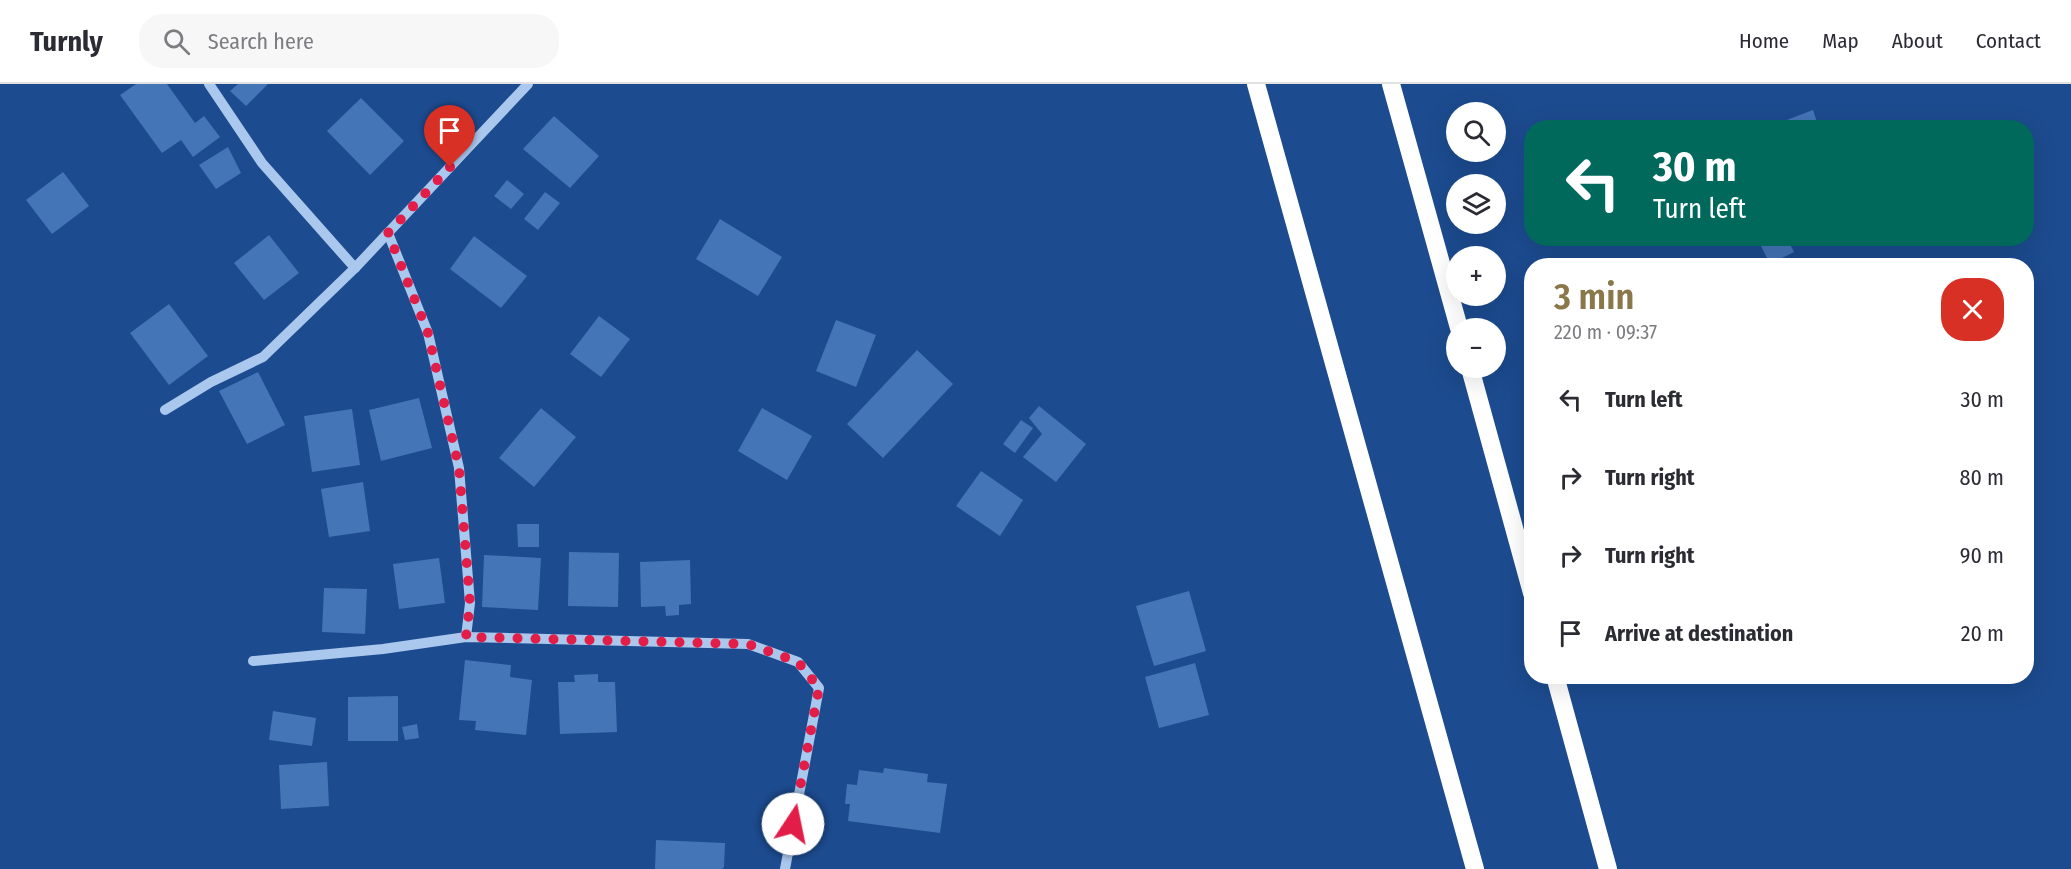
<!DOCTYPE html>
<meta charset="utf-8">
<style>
body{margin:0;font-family:"Fira Sans Condensed",sans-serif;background:#f7f7f7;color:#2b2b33;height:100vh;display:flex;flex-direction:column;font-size:22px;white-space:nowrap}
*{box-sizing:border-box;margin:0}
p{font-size:20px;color:#7c7c81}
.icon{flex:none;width:33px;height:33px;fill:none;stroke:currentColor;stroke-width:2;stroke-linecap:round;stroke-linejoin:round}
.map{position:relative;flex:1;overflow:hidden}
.side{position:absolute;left:1524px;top:174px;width:510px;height:426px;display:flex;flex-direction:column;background:#fff;border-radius:24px;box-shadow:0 6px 24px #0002}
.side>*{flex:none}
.top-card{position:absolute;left:1524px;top:36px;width:510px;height:126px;border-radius:24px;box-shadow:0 6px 24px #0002;background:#00695c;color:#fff;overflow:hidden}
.controls{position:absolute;left:1446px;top:18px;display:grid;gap:12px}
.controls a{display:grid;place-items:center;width:60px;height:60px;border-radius:50%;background:#fff;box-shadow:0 6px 24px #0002;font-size:30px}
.pin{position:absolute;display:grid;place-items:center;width:51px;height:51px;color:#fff;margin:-62px -26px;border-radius:50% 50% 50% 0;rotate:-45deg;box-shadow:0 0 6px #0007}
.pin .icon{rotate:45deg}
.me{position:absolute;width:66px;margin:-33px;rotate:11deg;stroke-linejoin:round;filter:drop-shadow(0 0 4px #0008)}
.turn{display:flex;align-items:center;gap:21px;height:126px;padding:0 30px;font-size:27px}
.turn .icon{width:78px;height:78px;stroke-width:2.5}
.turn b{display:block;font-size:42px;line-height:51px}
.round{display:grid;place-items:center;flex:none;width:63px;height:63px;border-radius:24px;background:#f7f7f7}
.head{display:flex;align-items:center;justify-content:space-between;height:102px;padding:0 30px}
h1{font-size:36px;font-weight:600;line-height:45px;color:#8a784b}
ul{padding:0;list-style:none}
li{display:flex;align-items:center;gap:18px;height:78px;padding:0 30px}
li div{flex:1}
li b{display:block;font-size:22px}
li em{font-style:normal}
header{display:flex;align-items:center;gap:36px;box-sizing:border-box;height:84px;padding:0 30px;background:#fff;border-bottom:2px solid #e1e1e2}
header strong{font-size:28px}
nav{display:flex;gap:33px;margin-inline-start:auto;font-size:21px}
.search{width:420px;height:54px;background:#f7f7f7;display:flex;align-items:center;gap:15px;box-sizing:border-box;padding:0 21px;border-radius:24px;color:#7c7c81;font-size:22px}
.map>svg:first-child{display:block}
.building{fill:#4475b7}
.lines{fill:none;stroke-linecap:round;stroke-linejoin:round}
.minor{stroke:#aac7ee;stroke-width:10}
.highway{stroke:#fff;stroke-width:18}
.route{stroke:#e11d48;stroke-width:10;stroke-dasharray:0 18}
</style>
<header>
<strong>Turnly</strong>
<div class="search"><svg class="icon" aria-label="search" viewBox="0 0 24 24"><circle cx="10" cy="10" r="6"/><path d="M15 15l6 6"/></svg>Search here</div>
<nav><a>Home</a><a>Map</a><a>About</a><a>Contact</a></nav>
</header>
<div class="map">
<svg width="2071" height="785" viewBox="0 0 2071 785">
<rect width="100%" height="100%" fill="#1c4b8f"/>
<g class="building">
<path d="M136,0H167L195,39L204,32L220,53L193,73L181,56L162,69L120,11Z"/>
<path d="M238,0H268L246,22L230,7Z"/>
<path d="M361,14L404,57L370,91L327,47Z"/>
<path d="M1813,26L1819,44H1768V43Z"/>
<path d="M554,32L599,72L570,104L523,65Z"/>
<path d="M228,63L241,89L216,105L199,81Z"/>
<path d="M63,88L89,122L52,150L26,116Z"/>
<path d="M507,96L524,110L511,125L494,112Z"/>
<path d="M545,108L560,119L538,146L524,135Z"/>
<path d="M720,135L782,173L758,212L696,175Z"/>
<path d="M269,151L299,189L264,216L234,179Z"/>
<path d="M474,152L527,192L501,224L450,185Z"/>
<path d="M1762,154H1787L1794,168L1770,180L1758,156Z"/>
<path d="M169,220L208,272L169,301L130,249Z"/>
<path d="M599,232L630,255L601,293L570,270Z"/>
<path d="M836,236L876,251L856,303L816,287Z"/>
<path d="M917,266L953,300L883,374L847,340Z"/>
<path d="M258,288L285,341L247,360L219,307Z"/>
<path d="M419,314L432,364L381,377L369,326Z"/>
<path d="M1039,322L1086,360L1056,398L1023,373L1042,350L1029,334Z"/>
<path d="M541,324L576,353L534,403L499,374Z"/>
<path d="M762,324L812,352L787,396L738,367Z"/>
<path d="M352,325L360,381L312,388L304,332Z"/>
<path d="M1021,336L1033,344L1015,369L1003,360Z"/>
<path d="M981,387L1023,416L1000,452L956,422Z"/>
<path d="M363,398L370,447L329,453L321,405Z"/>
<path d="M517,440H539V463H518Z"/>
<path d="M569,468L619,469L618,523L568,522Z"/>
<path d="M484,471L541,474L538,526L482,523Z"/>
<path d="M439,474L445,519L399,525L393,480Z"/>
<path d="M690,476L691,520L679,521V531L666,532L665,522L641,523L640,478Z"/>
<path d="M324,504L367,505L365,550L322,548Z"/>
<path d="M1189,507L1206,567L1154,582L1136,522Z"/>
<path d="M465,576L511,581L510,593L532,596L526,651L475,646L476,637L459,636Z"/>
<path d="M1195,579L1209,631L1159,644L1145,593Z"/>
<path d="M598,590V598H615L617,648L560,650L558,598H575L574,591Z"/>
<path d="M398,612V657H348V613Z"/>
<path d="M273,627L316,634L312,662L269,656Z"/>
<path d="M417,640L419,654L405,656L402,643Z"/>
<path d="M327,678L329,722L281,725L279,681Z"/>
<path d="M884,684L928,690L927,698L947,700L940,749L848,737L850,720H845L847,700L857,701L859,686L883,689Z"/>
<path d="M656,756L725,759L724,783L722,785H655Z"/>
</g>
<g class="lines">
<g class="minor">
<path d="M209,0L262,79L355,184"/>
<path d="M388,149L428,249L459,384L470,519L466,553"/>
<path d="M165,326L211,298L263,273L355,184L528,0"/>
<path d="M253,577L383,565L466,553L748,560L798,578L819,604L785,785"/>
</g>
<g class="highway">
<path d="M1256,0L1475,785"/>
<path d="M1391,0L1459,244"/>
<path d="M1470,284L1532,509"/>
<path d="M1555,592L1608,785"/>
</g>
</g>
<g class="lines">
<path class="route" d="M450,83L388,149L428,249L459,384L470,519L466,553L748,560L798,578L819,604L793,740"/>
</g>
</svg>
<div class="controls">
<a><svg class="icon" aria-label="search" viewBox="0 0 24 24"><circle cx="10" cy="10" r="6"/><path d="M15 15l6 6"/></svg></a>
<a><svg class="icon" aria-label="layers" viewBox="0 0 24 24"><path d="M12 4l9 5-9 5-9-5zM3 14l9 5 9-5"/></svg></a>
<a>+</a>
<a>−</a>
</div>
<div class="pin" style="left:450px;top:83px;background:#d93025"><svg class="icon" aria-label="arrive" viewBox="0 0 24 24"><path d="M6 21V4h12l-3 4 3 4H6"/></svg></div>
<svg class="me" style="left:793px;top:740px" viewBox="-20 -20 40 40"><circle r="19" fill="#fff"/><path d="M0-13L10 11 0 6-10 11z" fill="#e11d48"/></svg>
<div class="top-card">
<div class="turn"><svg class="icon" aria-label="left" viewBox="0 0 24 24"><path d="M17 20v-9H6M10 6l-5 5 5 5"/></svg><div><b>30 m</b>Turn left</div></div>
</div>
<section class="side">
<div class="head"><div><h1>3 min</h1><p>220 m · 09:37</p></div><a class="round" style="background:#d93025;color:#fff"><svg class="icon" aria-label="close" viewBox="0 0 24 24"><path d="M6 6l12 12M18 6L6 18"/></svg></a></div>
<ul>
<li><svg class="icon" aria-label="left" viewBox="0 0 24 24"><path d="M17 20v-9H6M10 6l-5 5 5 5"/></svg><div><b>Turn left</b></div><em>30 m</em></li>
<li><svg class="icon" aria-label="right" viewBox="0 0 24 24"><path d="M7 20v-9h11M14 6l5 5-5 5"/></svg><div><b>Turn right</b></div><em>80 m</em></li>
<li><svg class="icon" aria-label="right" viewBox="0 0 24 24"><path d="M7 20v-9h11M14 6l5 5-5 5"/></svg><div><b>Turn right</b></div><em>90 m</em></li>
<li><svg class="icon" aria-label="arrive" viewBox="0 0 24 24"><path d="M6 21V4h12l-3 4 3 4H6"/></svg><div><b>Arrive at destination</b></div><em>20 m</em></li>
</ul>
</section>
</div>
